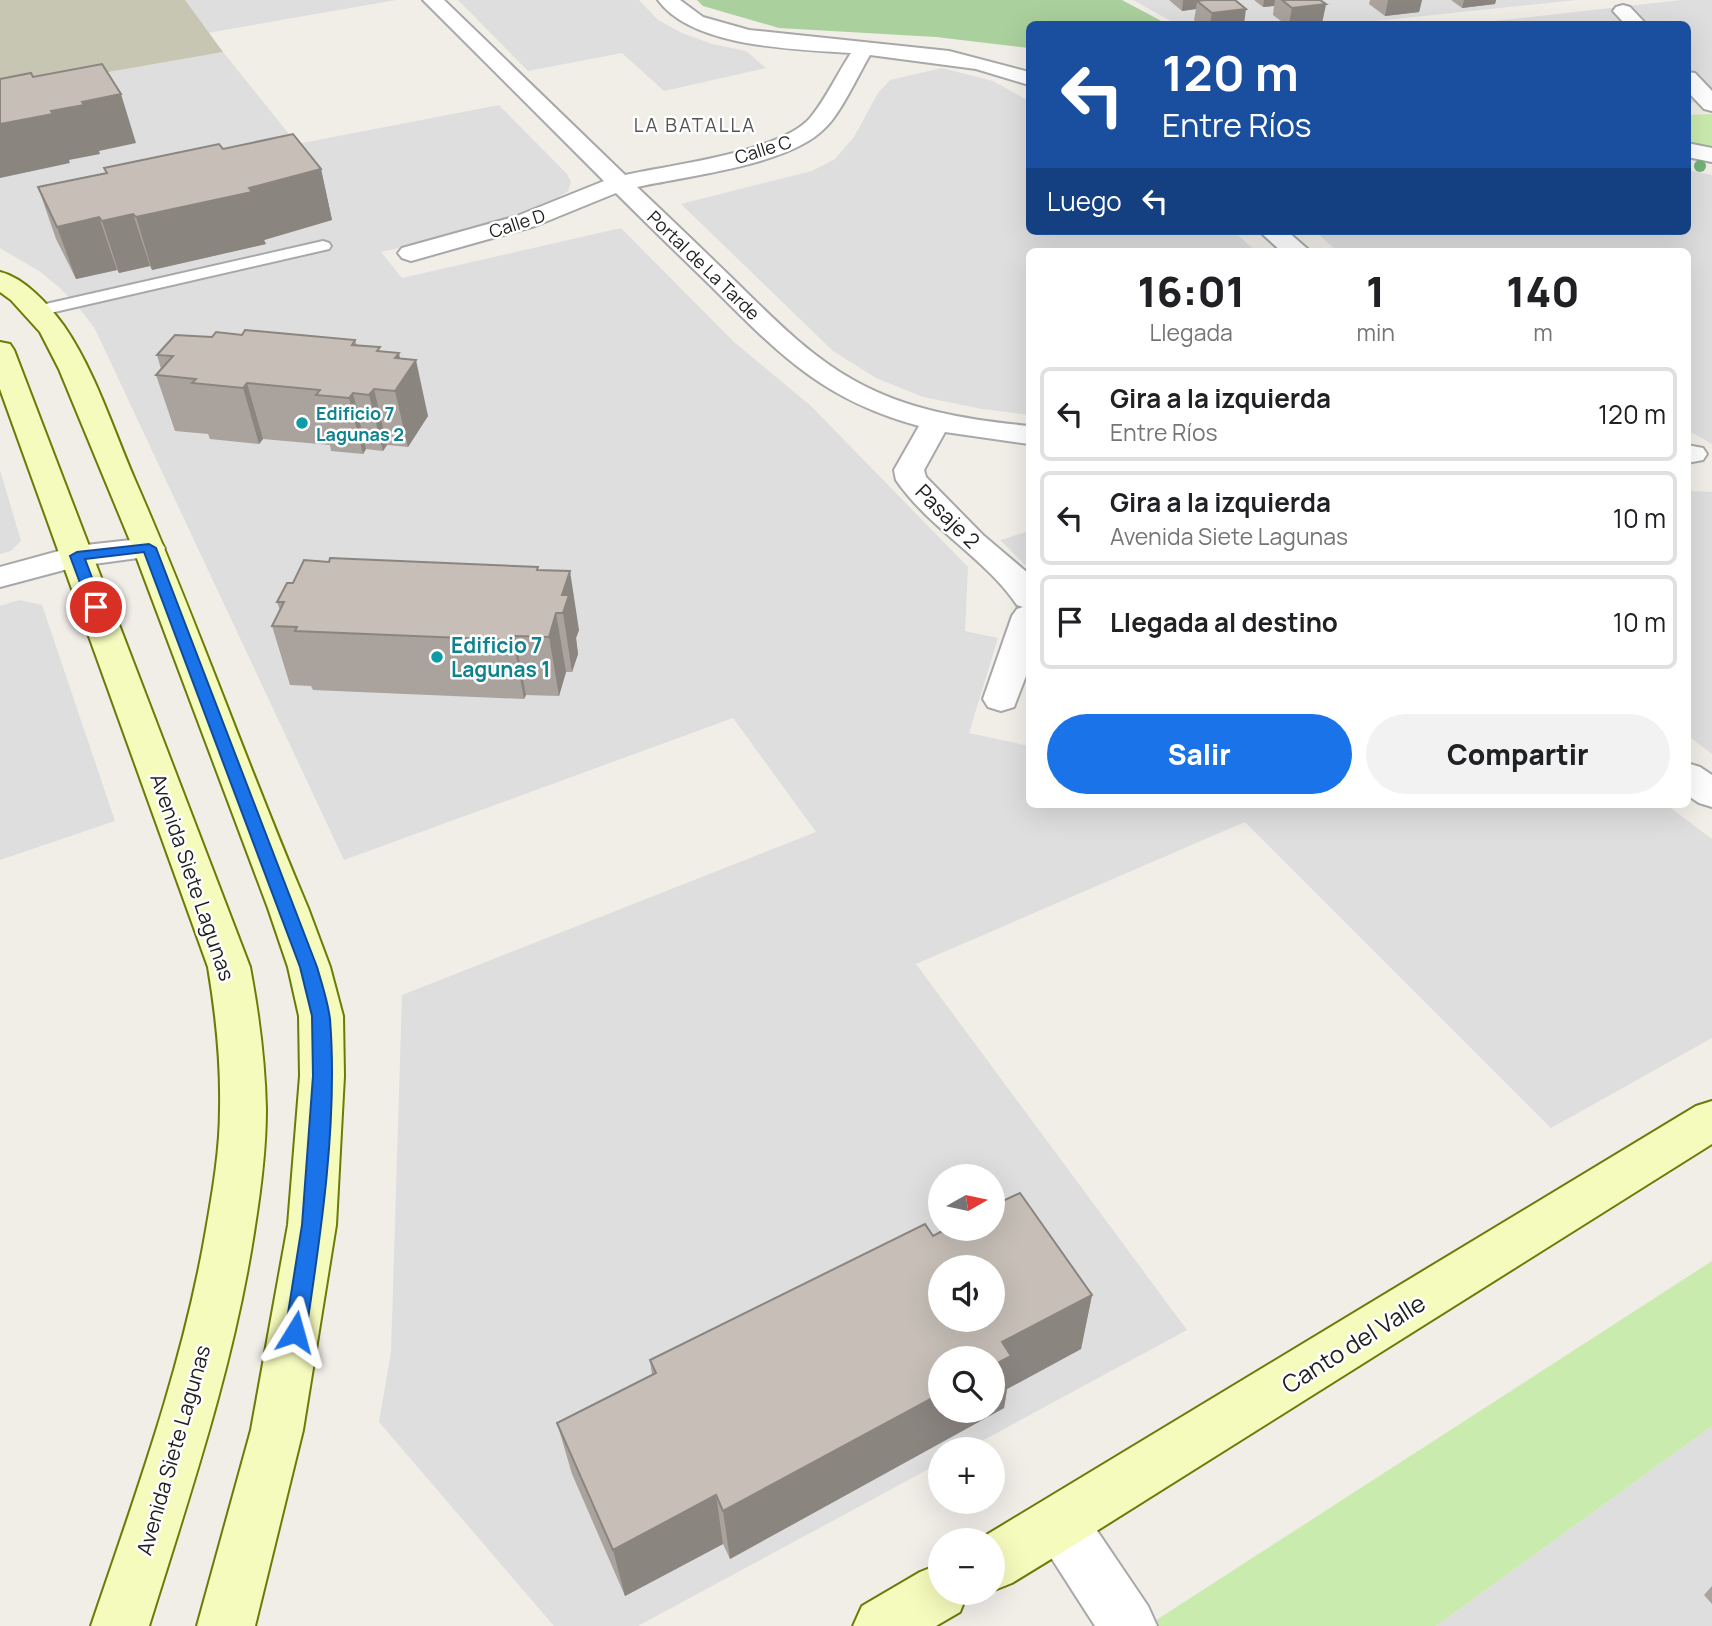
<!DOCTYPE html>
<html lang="es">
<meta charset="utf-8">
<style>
body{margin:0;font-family:Manrope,sans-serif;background:#f2f2f2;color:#202124;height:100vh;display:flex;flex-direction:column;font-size:26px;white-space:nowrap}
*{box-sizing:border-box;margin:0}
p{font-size:23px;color:#757577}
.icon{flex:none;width:38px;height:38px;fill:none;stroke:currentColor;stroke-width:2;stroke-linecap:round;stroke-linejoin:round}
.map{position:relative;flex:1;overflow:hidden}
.panel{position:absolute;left:1026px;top:248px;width:665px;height:560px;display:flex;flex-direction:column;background:#fff;border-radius:10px;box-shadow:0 7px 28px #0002}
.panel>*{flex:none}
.hud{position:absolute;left:1026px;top:21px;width:665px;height:214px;border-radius:10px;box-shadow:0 7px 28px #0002;background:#1a4fa0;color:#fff;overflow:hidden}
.needle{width:46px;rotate:81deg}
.controls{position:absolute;left:928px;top:1164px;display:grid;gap:14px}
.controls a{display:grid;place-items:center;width:77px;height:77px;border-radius:50%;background:#fff;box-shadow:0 7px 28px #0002;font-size:35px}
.pin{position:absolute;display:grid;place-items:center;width:60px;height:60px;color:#fff;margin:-30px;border:4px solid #fff;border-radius:50%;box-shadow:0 2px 7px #0007}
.me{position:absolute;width:77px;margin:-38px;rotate:8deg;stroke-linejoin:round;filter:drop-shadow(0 0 5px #0008)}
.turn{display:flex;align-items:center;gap:24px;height:147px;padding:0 21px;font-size:32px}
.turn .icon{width:91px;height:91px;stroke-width:2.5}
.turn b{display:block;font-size:49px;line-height:60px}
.then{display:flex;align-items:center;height:66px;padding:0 21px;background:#0003;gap:14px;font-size:26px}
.eta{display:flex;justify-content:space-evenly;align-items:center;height:119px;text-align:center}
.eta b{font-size:42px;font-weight:800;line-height:49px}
.button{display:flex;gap:14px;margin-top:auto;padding:14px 21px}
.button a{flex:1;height:80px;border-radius:42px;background:#1a73e8;color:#fff;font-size:28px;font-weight:800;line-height:80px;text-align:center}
.button a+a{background:#f2f2f2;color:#202124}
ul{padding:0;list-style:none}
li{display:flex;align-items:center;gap:21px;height:94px;margin:0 14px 10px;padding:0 7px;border:4px solid #e0e0e0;border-radius:10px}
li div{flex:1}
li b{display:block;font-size:26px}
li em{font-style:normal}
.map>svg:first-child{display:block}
.residential{fill:#dfdede;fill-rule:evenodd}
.construction{fill:#c6c6b3}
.grass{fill:#caebae}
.forest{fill:#aad09d}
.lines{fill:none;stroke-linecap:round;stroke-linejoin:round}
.lane-casing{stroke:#a8a8a8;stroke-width:4}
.street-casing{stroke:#a8a8a8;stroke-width:4}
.secondary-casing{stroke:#6b7b05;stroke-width:4}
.lane{fill:#fff;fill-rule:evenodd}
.street{fill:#fff;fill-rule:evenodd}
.secondary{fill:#f5fabd;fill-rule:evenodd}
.tree{fill:#73b376}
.wall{fill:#aaa39d}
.shaded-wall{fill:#8b8580}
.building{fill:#c6beb7;stroke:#8b8580;stroke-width:2;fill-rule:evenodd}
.route{fill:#1a73e8;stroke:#114b97;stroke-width:2}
.culture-dot{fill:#0f9aa8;stroke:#fff;stroke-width:2.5}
.labels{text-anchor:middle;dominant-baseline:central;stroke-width:5;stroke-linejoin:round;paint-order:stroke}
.far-street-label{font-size:18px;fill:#212121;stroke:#fff}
.far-culture-label{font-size:18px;font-weight:bold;fill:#0d838f;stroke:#fff;text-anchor:start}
.far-neighbourhood-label{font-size:19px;letter-spacing:2px;fill:#545454;stroke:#fff}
.street-label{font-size:21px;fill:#212121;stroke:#fff}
.culture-label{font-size:21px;font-weight:bold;fill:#0d838f;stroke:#fff;text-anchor:start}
.near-street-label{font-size:24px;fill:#212121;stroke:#fff}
</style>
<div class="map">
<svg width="1712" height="1626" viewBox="0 0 1712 1626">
<rect width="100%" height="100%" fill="#f1eee8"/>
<g class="residential">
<path d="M185,0H396L207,33Z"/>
<path d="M458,0H639L658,20L682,33L712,44L746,51L766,68L664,91L622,53L528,71Z"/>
<path d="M1133,0H1577L1347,24H1176Z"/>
<path d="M1681,0H1712V101L1687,103V24H1468Z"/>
<path d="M223,52L297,144L499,105L567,174L571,182L568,191L544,207L460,234L381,252L402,278L621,228L734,342L811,406L968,567L965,631L998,638L969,733L1029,746V805H1667L1712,839V1038L1551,1128L1245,822L916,964L1187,1330L967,1449H940V1463L638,1626H554L379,1422L391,1352L402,995L816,832L733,718L344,860L95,329L79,308L60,288L39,271L0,248V91ZM940,1176H992V1228H940ZM940,1267H992V1320H940ZM940,1358H992V1410H940Z"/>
<path d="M942,68L993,81L1029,101V231H1233L1257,252H1029V415L982,409L923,397L876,378L833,351L681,204L812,171L835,159L854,137L878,93L890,80Z"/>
<path d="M1687,170L1712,175V444L1693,433L1687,435V252H1338L1315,231H1687Z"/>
<path d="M0,470L21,541L11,551L0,554Z"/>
<path d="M1687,491L1712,492V754L1687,735Z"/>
<path d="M1029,531V569L1000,540Z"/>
<path d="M19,600L42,605L115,821L0,860V606Z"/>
<path d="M1712,1426V1626H1436Z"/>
</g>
<path class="construction" d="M0,0H185L223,52L0,91Z"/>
<g class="grass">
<path d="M1712,114V150L1687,145V115Z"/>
<path d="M1712,1261V1426L1436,1626H1147Z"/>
</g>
<path class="forest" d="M697,0H1122L1167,24H1029V48L936,37L779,28L703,6Z"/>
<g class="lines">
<defs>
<path id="lane" d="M323,241L329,243L331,246L329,249L37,316L28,311L37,306Z"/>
<g id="street">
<path d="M423,0H444L625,175C670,165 781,152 810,118C826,99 837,74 851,53C796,49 693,48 658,0H680L703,17L749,30L949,51L1029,72V85L976,69L870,55C858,75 841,113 825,128C790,165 687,176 637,187C669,217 701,248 733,279C771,316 808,355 855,381C909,411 969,420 1029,426V444L945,432L924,470L926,477L983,535L1029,574V668L1014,707L1001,711L988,707L983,699L1012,616L1017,609L1023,607L1017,605C985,558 929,528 896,480L894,470L919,426C823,400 780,355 712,287C680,256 648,225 616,193L535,226L411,261L402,258L398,253L402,248L517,216L604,181Z"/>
<path d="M1623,5L1630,7L1646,24H1625L1613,11L1616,7Z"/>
<path d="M1687,72L1695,73L1712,91V111L1704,109L1687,91Z"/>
<path d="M1687,143L1712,148V162L1687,157Z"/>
<path d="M1259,231H1287L1311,252H1282Z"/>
<path d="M1687,445L1703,448L1707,454L1703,460L1687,463Z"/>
<path d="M149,538L160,541L165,548L160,555L79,566L0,587V567L77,546Z"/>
<path d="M1687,763L1700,767L1712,775V807L1699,803L1687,795Z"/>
<path d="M1060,1495L1079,1504L1148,1606L1157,1626H1095L1041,1542L1032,1523L1041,1504Z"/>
</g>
<g id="secondary">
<path d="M0,272C25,278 49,305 64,326C95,371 113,429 135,480C197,621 248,767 308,908L330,967L343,1016L344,1076L336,1225L303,1430L255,1626H197L251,1430L288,1225L300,1076L299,1016L288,967L268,908L133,548L59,369L40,332L11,300L0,292Z"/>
<path d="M0,342L10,344L14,350L250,967C259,1015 265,1061 266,1109C266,1148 261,1188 255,1226C235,1362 190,1494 149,1626H91C135,1496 183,1365 206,1230C213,1190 220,1149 220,1109C221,1061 216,1015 208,967L0,389Z"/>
<path d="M1712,1101V1144L1079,1542L1012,1583L992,1591V1540H978L1696,1106Z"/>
<path d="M940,1564V1592H968L960,1612L936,1626H853L862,1606L920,1572Z"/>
</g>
</defs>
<use href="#lane" class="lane-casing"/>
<use href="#street" class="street-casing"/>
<use href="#secondary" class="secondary-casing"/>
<use href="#lane" class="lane"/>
<use href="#street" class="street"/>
<use href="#secondary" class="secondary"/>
</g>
<circle class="tree" cx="1700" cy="166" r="6"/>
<g class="wall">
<path d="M1169,0H1235L1244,24H1200L1194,20L1196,9L1182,11Z"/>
<path d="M1254,0H1320L1326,4L1322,23L1310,24H1285L1273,15L1274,6L1263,7Z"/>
<path d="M1370,0H1422L1419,12L1385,16L1369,4Z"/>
<path d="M1451,0H1496L1495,4L1462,8Z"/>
<path d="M223,149L321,169L332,220L264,240L266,244L152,270L150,266L119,273L117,270L76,279L56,239L38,187L106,173L104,168Z"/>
<path d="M212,337L355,340L357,345L381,352L400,359L428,416L408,447L387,445L383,451L366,449L363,454L331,451L330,445L263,439L259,444L210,439L208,434L175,431L156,375L161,369L157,355Z"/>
<path d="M539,570L579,630L576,638L578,654L572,672H566L559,696L526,695L524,699L313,690L311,686L290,685L272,626L280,610L277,602Z"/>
<path d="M933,1236L1092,1295L1081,1349L1007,1389L1004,1408L730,1559L723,1544L625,1596L572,1474L557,1423L652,1375L650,1360Z"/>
<path d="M1712,1586V1604L1704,1595Z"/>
</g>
<g class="shaded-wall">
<path d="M1183,0H1217L1197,1L1196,9L1182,11Z"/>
<path d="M1264,0H1275L1274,6L1263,7Z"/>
<path d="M1388,0H1422L1419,12L1385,16Z"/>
<path d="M1464,0H1496L1495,4L1462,8Z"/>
<path d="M1326,4L1322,23L1310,24H1289L1292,8Z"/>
<path d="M1246,9L1244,24H1210L1212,13Z"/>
<path d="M121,94L136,143L99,151L100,154L69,160L70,163L0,178V124L82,102Z"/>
<path d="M321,169L332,220L264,240L266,244L152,270L136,217Z"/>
<path d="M133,214L150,266L119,273L102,221Z"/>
<path d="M99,217L117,270L76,279L57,227Z"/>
<path d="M399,353L404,378L416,360L428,416L408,447L395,391V358Z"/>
<path d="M247,383L263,439L259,444L243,388Z"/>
<path d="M374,389L387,445L383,451L369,395Z"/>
<path d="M353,393L366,449L363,454L349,398Z"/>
<path d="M570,571L579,630L576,638L578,654L572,672L563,613L562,595Z"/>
<path d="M556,613L566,672L559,696L549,637Z"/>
<path d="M515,636L526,695L524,699L513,640Z"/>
<path d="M1092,1295L1081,1349L1007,1389L1004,1408L730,1559L723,1511L940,1394V1410H992V1366L1002,1342Z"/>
<path d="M716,1495L723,1544L625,1596L613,1550Z"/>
</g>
<g class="building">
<path d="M1205,0H1235L1246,9L1212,13L1197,1Z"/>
<path d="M1282,0H1320L1326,4L1292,8Z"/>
<path d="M102,64L121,94L82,102L84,105L51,111L53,114L0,124V79L31,73L33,77Z"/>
<path d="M293,134L321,169L249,188L252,192L136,217L133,214L102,221L99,217L57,227L38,187L107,173L104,168L219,144L223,149Z"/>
<path d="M245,330L355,340L352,345L380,347L377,351L399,353L395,358L416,360L395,391L374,389L369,395L353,393L349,398L316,395L320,390L247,383L243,388L192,383L196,379L156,375L173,356L157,355L175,335L212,337L216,332L242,335Z"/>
<path d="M330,558L538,567L537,570L570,571L562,595H569L563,613H556L549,637L515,636L513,640L295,631L297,627L272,626L284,602H277L287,583H293L304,560L329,562Z"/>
<path d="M1020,1193L1092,1295L1002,1342L1011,1356L992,1366V1358H940V1394L723,1511L716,1495L613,1550L557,1423L656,1373L650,1360L925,1224L933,1236L948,1228H992V1206ZM940,1267H992V1320H940Z"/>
</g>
<path class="route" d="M149,544L156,548L317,967C322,984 328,1002 330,1019C338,1120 321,1233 306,1332L303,1339L295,1342L288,1339L285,1332L302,1225L313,1076L312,1016L300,967L144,552L85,559L103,607L96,611L89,607L70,556L77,552Z"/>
<g class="culture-dot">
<circle cx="302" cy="423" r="7"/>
<circle cx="437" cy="657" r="7"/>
</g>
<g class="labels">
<g class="far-street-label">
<text transform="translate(763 149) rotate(-17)">Calle C</text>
<text transform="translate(517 223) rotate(-18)">Calle D</text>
<text transform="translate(704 265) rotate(44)">Portal de La Tarde</text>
</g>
<g class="far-culture-label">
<text x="316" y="413">Edificio 7<tspan x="316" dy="21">Lagunas 2</tspan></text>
</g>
<g class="far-neighbourhood-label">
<text x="695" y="125">LA BATALLA</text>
</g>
<g class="street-label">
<text transform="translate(948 516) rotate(45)">Pasaje 2</text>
<text transform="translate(193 877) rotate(71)">Avenida Siete Lagunas</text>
<text transform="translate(173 1450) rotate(-74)">Avenida Siete Lagunas</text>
</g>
<g class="culture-label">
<text x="451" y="645">Edificio 7<tspan x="451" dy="24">Lagunas 1</tspan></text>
</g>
<g class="near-street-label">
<text transform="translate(1353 1343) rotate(-32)">Canto del Valle</text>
</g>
</g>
</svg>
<div class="controls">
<a><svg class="needle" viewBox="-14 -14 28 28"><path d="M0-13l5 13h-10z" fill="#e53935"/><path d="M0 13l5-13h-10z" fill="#757577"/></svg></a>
<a><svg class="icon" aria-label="sound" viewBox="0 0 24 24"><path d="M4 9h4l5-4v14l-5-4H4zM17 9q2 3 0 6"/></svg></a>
<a><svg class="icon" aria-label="search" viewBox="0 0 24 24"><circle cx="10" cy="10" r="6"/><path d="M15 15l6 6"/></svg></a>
<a>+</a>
<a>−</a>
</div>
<div class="pin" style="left:96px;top:607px;background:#d93025"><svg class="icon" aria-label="arrive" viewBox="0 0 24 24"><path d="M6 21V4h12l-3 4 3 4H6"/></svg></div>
<svg class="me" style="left:295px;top:1332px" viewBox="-20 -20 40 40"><path d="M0-17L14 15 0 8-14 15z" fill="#1a73e8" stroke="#fff" stroke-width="4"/></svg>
<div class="hud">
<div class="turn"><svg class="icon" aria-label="left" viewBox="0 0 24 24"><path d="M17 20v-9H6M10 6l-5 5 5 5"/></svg><div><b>120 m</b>Entre Ríos</div></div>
<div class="then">Luego<svg class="icon" aria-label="left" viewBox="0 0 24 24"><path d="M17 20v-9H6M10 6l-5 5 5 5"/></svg></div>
</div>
<section class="panel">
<div class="eta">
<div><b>16:01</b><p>Llegada</p></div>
<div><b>1</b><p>min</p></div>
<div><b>140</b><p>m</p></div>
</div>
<ul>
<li><svg class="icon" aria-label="left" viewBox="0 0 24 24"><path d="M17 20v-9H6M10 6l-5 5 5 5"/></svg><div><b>Gira a la izquierda</b><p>Entre Ríos</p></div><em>120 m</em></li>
<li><svg class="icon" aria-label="left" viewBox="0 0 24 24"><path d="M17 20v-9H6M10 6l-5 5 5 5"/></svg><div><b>Gira a la izquierda</b><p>Avenida Siete Lagunas</p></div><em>10 m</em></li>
<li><svg class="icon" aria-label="arrive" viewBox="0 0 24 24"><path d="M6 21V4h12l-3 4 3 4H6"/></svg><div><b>Llegada al destino</b></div><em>10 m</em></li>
</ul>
<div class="button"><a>Salir</a><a>Compartir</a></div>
</section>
</div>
